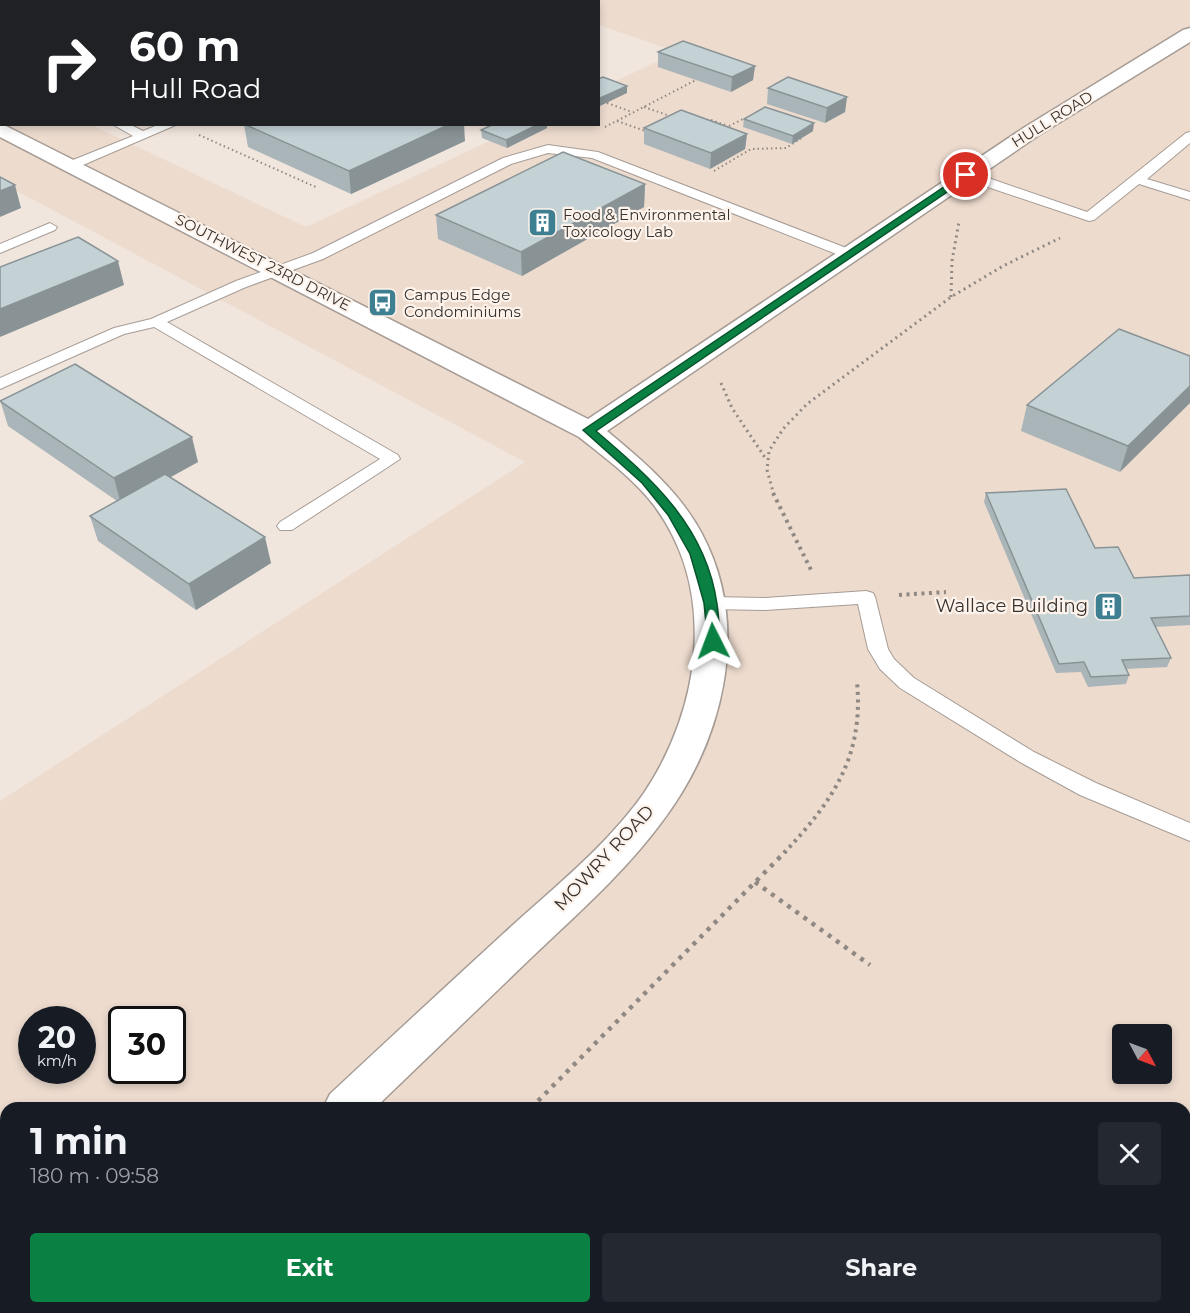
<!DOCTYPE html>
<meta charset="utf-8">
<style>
body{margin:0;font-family:Montserrat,sans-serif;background:#242831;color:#f1f3f6;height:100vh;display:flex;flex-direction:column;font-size:22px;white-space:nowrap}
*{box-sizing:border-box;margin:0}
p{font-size:20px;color:#9ea1a6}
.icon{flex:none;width:33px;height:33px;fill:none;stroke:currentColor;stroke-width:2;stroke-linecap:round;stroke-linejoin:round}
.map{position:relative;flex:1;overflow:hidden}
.panel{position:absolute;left:0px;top:1102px;width:1191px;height:212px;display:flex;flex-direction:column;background:#171b24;border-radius:18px 18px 0 0;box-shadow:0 3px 9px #0003}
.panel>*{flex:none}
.banner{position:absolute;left:0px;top:0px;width:600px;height:126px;box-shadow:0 3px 9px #0003;background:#202124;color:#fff;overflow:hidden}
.needle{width:39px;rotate:131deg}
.fabs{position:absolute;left:1112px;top:1024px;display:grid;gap:12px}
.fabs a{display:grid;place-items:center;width:60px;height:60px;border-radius:6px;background:#171b24;box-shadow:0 3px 9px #0003;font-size:30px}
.speed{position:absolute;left:18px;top:1006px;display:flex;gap:12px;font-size:30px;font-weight:700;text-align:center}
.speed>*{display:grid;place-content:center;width:78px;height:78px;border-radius:50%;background:#171b24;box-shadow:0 3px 9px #0003;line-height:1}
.speed small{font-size:15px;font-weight:400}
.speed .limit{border:3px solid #111;border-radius:9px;background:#fff;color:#111}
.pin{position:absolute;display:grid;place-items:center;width:51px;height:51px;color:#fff;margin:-26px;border:3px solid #fff;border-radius:50%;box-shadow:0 2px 6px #0007}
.me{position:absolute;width:66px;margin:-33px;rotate:357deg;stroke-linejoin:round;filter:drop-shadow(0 0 4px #0008)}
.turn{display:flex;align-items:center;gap:21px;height:126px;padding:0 30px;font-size:27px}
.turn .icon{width:78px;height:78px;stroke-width:2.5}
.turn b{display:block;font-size:42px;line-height:51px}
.round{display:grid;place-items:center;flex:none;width:63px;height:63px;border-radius:6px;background:#242831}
.headline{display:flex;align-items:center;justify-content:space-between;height:102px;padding:0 30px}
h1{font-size:36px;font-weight:700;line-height:45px}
.button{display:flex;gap:12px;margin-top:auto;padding:12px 30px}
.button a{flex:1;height:69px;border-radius:6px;background:#0b8043;color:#fff;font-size:24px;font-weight:700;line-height:69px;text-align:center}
.button a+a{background:#242831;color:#f1f3f6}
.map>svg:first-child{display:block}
.built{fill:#eddbce;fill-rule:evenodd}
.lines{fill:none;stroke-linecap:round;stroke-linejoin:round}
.service-casing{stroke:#a69c95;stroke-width:2}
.minor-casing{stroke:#a69c95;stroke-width:3}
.path-far3{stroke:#908983;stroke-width:2;stroke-dasharray:1.5 3;stroke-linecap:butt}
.path-far2{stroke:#908983;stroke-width:3;stroke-dasharray:2 4;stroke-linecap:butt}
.path-far1{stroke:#908983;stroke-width:4;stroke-dasharray:3 4.5;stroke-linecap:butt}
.path{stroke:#908983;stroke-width:4.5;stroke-dasharray:4 6;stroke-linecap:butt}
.service{fill:#fff;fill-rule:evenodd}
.minor{fill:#fff;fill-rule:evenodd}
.wall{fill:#a9b5b8}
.shaded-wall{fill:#899396}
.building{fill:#c4d2d6;stroke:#899396;stroke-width:1.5}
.route{fill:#0b8043;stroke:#07532c;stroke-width:1.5}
.labels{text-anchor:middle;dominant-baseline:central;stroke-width:4.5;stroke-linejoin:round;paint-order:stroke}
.far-street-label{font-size:15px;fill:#36322f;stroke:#fef3eb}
.far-poi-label{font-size:15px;fill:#36322f;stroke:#fef3eb;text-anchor:start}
.poi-label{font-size:18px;fill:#36322f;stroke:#fef3eb;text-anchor:end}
.street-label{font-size:18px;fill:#36322f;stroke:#fef3eb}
</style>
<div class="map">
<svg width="1190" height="1313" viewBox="0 0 1190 1313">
<rect width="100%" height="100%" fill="#f1e6de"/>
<path class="built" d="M523,0H1190V1313H0V801L525,462L0,182V80L2,124L92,125L306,227L524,125L598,124L599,89L677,52L599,25L598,2ZM32,1020H82V1071H32ZM122,1020H172V1071H122ZM1122,1035H1161V1074H1122ZM6,1108H1185V1308H6Z"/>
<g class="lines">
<defs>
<g id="service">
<path d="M93,0H107L92,2Z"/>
<path d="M393,0H406L407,2H394Z"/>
<path d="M429,0H442L428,2Z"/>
<rect x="0" y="31" width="2" height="6"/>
<rect x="0" y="64" width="2" height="7"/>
<path d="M112,124H129L143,131L160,124H178L76,168H68L66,165L68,162L133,136Z"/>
<path d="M1190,132V143L1147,179L1190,192V200L1139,184L1094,220L1089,221L961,178L960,175L966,171L971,172L1087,212L1186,133Z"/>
<path d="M548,145L598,152L854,251L856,254L849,258L844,257L592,158L548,153L511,164L323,259L246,287L167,322L398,455L400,459L292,530H280L277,526L280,522L380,459L154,327L124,334L0,389V378L114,328L151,319L236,281L313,253L503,158Z"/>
<path d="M50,223L57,227L55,230L0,253V244Z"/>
<path d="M866,591L873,593L875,597L888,649L894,659L914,678L1034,752L1096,783L1190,823V841L1080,795L1020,762L900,688L880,669L868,649L858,604L765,610L711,609L704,607L702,603L704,599L711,597L765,598Z"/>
<path d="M1190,1192V1225L1185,1227V1194Z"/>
<path d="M335,1308H365L367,1313H337Z"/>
<path d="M1114,1308H1143L1141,1313H1112Z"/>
</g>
<g id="minor">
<path d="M1190,28V42L1039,135L607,431C643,461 680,492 702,534C752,628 723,742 661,823C624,873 577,914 532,957C479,1008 427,1058 375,1108H323L330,1094C387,1041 445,987 503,934C551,890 606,847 644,793C701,708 718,590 653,504C633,478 604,457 579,437L0,137V123L588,419L1025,127L1183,30Z"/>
<path d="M105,1308H156L154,1313H103Z"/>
</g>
</defs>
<use href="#service" class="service-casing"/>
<use href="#minor" class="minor-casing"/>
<g class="path-far3">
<path d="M607,103L632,112"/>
<path d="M644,107L673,117"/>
<path d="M711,120L728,126"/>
<path d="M617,121L648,132"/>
<path d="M605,127L696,80"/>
<path d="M725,128L745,118L750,119"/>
<path d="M199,135L318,188"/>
<path d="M714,171L751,149L786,148L803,137"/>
</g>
<g class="path-far2">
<path d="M951,297L952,261L959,222"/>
<path d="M721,383L732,408L766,459"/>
<path d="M774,495L767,470L769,451L783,429L807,404L951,297L1003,266L1060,238"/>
</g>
<g class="path-far1">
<path d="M773,493L811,570"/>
<path d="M899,595L946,592"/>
<path d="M784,853C833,801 864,756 857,682"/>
</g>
<g class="path">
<path d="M755,882L870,965"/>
<path d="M531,1108L786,851"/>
<path d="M283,1313L291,1308"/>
</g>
<use href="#service" class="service"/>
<use href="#minor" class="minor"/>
</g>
<g class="wall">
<rect x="155" y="0" width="239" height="2"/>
<path d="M658,52L755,66L753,80L731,92L658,67Z"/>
<path d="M768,88L847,97L845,112L825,123L767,104Z"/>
<path d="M744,119L813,131L792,144L743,127Z"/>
<path d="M494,124H547V128L507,148L482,138L481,130Z"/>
<path d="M244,125L465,141L351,194L248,147Z"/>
<path d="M644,128L747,134L745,149L710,169L644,144Z"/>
<path d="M645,184L644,207L522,276L438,239L436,215Z"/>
<path d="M1190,356L1120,472L1021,431L1027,405Z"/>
<path d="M0,400L198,462L171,477L271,563L196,610L98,541L90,516L117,501L8,426Z"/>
<path d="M986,493L1095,548L1134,578L1190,575V625L1155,627L1171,658L1167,667L1126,669L1129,675L1126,684L1088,687L1081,672L1056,673L984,502Z"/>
</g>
<g class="shaded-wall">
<path d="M0,0H48L43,2H2V15H0Z"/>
<path d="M336,0H394V2H332Z"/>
<path d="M755,66L753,80L731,92L732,77Z"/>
<path d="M627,86V93L598,107V99Z"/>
<path d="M847,97L845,112L825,123L827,108Z"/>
<path d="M814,123L813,131L792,144L793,136Z"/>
<path d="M450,124H464L465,141L351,194L349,171Z"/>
<path d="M539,124H547V128L507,148L506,140Z"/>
<path d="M747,134L745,149L710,169L711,153Z"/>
<path d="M645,184L644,207L522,276L521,252Z"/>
<path d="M15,185L21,208L0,217V191Z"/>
<path d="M118,261L124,285L0,337V309Z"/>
<path d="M1190,386V403L1120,472L1128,446Z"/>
<path d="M192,437L198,462L121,504L114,478Z"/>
<path d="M265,537L271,563L196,610L189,584Z"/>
</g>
<g class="building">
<path d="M184,0H336L332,2H180Z"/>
<path d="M683,41L755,66L732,77L658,52Z"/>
<path d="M603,77L627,86L598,99V79Z"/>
<path d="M788,77L847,97L827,108L768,88Z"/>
<path d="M765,107L814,123L793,136L744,119Z"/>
<path d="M681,110L747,134L711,153L644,128Z"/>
<path d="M244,124H450L349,171Z"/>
<path d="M494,124H539L506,140L481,130Z"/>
<path d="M563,152L645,184L521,252L436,215Z"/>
<path d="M0,177L15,185L0,191Z"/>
<path d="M78,237L118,261L0,309V267Z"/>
<path d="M1119,329L1190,356V386L1128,446L1027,405Z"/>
<path d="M75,364L192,437L114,478L0,401Z"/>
<path d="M165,474L265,537L189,584L90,516Z"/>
<path d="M1066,489L1095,548L1118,547L1134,578L1190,575V616L1151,618L1171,658L1122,660L1129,675L1091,677L1084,662L1059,664L986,493Z"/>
</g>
<path class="route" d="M966,172L969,173V177L596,431C652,479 706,526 717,604C719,616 719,629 720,641L713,645L708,644L704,603L697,578L690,554L668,515L642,483L583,430Z"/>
<defs>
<symbol id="building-square" viewBox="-11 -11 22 22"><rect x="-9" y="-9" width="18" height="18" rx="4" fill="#3e8092" stroke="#fef3eb"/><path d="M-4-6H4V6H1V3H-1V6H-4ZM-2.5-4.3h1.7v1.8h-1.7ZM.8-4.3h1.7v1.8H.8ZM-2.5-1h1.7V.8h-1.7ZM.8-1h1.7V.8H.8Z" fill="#fff"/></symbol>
<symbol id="bus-square" viewBox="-11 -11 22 22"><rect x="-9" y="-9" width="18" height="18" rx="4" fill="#3e8092" stroke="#fef3eb"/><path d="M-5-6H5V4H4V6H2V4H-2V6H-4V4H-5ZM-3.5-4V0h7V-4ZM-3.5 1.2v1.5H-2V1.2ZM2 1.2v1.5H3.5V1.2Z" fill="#fff"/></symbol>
</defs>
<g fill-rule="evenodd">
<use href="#building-square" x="526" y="206" width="33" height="33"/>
<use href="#bus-square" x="366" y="286" width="33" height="33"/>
<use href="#building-square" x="1092" y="590" width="33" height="33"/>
</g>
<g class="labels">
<g class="far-street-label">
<text transform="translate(1052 119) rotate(-32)">HULL ROAD</text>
<text transform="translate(263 262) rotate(27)">SOUTHWEST 23RD DRIVE</text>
</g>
<g class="far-poi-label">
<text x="563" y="214">Food &amp; Environmental<tspan x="563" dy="17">Toxicology Lab</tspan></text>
<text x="404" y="294">Campus Edge<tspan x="404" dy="17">Condominiums</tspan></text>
</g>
<g class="poi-label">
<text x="1088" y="606">Wallace Building</text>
</g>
<g class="street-label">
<text transform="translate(604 858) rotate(-47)">MOWRY ROAD</text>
</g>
</g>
</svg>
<div class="fabs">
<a><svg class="needle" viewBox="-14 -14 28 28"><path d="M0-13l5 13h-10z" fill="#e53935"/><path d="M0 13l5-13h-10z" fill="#9ea1a6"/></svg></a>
</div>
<div class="speed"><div>20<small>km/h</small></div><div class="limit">30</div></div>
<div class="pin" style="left:966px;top:175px;background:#d93025"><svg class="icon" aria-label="arrive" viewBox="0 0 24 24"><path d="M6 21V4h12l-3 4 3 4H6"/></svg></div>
<svg class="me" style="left:713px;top:641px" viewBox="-20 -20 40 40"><path d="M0-17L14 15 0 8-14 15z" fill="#0b8043" stroke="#fff" stroke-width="4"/></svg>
<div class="banner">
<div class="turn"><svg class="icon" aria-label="right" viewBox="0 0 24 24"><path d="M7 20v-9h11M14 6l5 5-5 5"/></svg><div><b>60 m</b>Hull Road</div></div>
</div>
<section class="panel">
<div class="headline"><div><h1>1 min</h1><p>180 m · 09:58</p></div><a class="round"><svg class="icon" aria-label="close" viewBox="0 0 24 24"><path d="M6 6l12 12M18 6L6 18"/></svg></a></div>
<div class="button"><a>Exit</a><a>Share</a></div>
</section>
</div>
